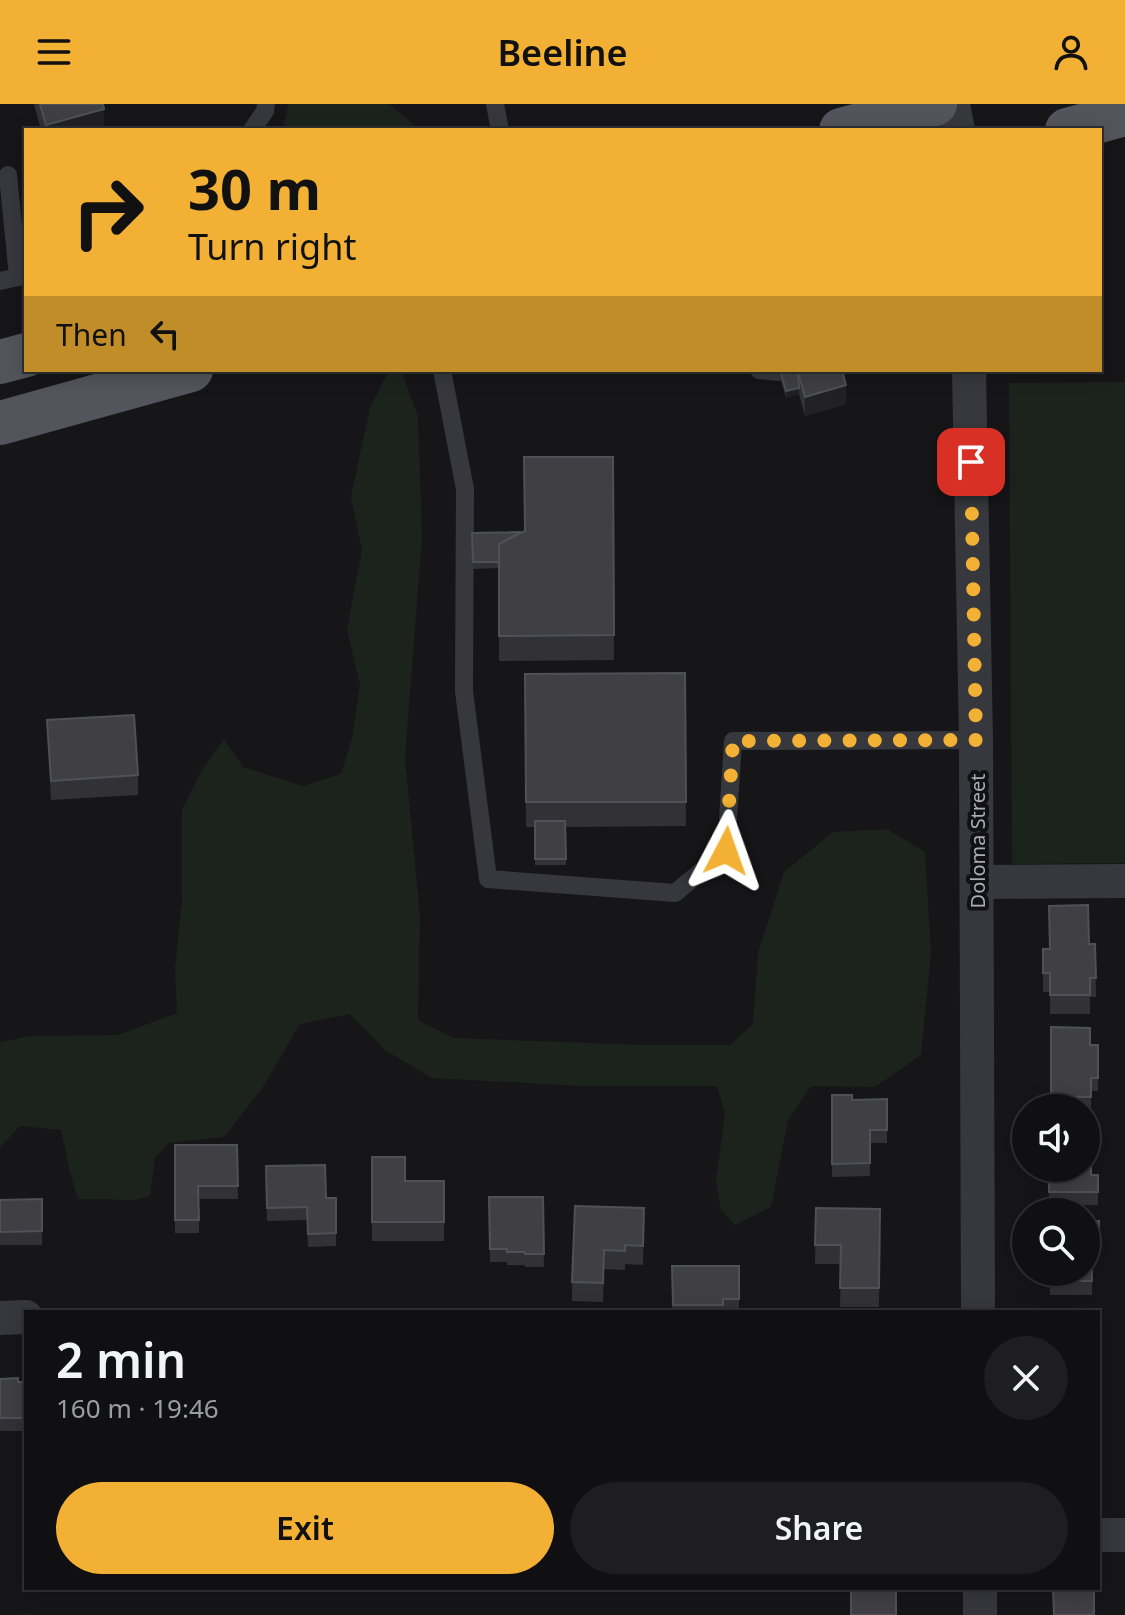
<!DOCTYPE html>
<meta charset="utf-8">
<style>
body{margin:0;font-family:"Noto Sans",sans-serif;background:#1e1e20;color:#f1f3f6;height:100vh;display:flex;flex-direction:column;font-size:30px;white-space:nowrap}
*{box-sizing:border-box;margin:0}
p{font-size:26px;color:#9c9d9f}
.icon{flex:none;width:44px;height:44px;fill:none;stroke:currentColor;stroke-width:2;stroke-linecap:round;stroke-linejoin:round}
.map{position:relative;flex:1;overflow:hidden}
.sheet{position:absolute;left:24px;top:1206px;width:1076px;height:280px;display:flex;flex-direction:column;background:#101012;border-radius:0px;box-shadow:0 4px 20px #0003,0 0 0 2px #303032}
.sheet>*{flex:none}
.hud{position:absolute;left:24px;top:24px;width:1078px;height:244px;border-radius:0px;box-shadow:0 4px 20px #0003,0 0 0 2px #303032;background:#f2b134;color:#111;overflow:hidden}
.controls{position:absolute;left:1012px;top:990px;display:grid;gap:16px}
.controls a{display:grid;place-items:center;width:88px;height:88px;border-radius:50%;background:#101012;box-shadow:0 4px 20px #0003,0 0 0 2px #303032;font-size:40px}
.pin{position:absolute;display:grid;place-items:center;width:68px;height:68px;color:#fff;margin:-34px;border-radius:16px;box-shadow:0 4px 12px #0006}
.me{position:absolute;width:88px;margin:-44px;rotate:4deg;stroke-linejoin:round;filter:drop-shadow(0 0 6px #0008)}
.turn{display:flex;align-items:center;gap:28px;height:168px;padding:0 32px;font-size:36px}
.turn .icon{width:104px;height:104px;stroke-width:2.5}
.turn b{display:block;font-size:56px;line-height:68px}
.then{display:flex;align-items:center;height:76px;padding:0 32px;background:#0003;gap:16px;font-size:30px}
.round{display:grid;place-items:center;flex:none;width:84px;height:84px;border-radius:42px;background:#1e1e20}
.head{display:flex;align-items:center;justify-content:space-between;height:136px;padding:0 32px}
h1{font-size:48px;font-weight:600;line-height:60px}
.button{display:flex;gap:16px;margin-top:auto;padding:16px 32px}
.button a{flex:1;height:92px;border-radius:48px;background:#f2b134;color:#111;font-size:32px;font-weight:600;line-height:92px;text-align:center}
.button a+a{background:#1e1e20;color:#f1f3f6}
header{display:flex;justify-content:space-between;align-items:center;height:104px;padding:0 32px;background:#f2b134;color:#111;font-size:36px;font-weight:600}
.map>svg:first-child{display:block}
.green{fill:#1c231d}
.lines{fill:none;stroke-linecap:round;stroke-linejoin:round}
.lane{stroke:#37383d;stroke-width:18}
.street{stroke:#37383d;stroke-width:34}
.primary{stroke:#53555c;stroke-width:44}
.wall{fill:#323236}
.shaded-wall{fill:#212124}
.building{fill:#3f3f44;stroke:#4f5156;stroke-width:2}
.route{stroke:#f2b134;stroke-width:14;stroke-dasharray:0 25.2}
.labels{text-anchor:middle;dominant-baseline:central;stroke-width:8;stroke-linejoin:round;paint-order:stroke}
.street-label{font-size:20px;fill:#a8adb8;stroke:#111113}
</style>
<header><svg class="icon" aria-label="menu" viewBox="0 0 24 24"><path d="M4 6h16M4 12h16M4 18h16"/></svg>Beeline<svg class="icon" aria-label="person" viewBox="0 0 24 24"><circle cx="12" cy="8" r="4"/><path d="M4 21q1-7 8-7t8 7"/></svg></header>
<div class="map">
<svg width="1125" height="1511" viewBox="0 0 1125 1511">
<rect width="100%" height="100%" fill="#161618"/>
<g class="green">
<path d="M288,0H389L420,26H283Z"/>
<path d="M389,266L402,268L418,313L422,434L405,654L420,812L418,916L453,934L644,941H730L753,920L758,849L784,768L833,728L887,725L925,748L931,848L921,951L875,983L811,982L788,1016L771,1103L735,1121L721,1106L716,1078L725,1009L717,982H581L432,974L385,946L350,910L300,920L261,986L224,1033L168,1039L155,1054L150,1092L135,1096L78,1095L70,1068L61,1026L20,1022L0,1043V938L30,932L118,931L177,909L175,865L182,796V706L202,666L224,635L243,663L303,682L341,670L352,635L360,580L347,526L362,446L351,393L370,304Z"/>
<path d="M1125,278V759L1012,760L1009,279Z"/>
</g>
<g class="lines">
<g class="lane">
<path d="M495,0L500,26"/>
<path d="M252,26L265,7L266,0"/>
<path d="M0,177L18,173L8,71"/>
<path d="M442,266L465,385L464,587L488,775L675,789L726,747L733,637L976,636"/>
<path d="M759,266L779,268"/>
</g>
<g class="street">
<path d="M953,0L958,26"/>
<path d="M969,266L976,636L978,1208"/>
<path d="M977,778L1125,777"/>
<path d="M0,1214L26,1213"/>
<path d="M1098,1431H1125"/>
<path d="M980,1484V1511"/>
</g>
<g class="primary">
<path d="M841,26L935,0"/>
<path d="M1067,26L1125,10"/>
<path d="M0,258L26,251"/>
<path d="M0,319L191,266"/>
</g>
</g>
<g class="wall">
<path d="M34,0H103L104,26H41Z"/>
<path d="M778,266H842L846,300L805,312L799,290L786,294Z"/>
<path d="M613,353L614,556L499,557V464L473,465L472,429L521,428L524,427Z"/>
<path d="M685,569L686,722L566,723V761H535V723H526L525,570Z"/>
<path d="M47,616L138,671V691L51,696Z"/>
<path d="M1089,840H1095L1096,893H1090V910H1050V888H1043V845Z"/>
<path d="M1051,923L1090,941H1098V987H1091V1006H1086V1004H1051Z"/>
<path d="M832,991L852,996L887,995V1039H870V1072L832,1073Z"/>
<path d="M1086,1020H1099V1051H1091V1071H1098V1101H1049V1070H1052Z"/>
<path d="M175,1041H237L238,1095H199V1129H175Z"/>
<path d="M372,1053L405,1077H444V1137H372Z"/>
<path d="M266,1062L326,1094H336V1142L308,1143L307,1116L267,1117Z"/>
<path d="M489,1093H543L544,1163H525V1161H507V1158H490Z"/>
<path d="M42,1095V1141H0V1096Z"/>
<path d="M644,1104L643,1161L625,1160V1166L604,1165L603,1198L572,1197V1178Z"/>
<path d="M816,1104L880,1105L879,1203H840L841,1160H815Z"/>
<path d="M1086,1117H1099V1148H1092V1191H1050L1049,1168Z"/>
<rect x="672" y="1162" width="67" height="46"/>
<path d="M0,1275L18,1278H26V1327H0Z"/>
</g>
<g class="shaded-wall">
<path d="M104,5V26H46V21Z"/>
<path d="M846,281V300L805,312V293Z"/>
<path d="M799,284V290L786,294V287Z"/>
</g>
<g class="building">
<path d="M40,0H103L104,5L46,21Z"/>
<path d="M780,266H804L798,268L799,284L786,287Z"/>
<path d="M804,266H842L846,281L805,293L798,268Z"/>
<path d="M524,353H613L614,531L499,532V440L525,427Z"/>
<path d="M521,428L499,440V458H473L472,429Z"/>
<path d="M685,569L686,698H526L525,570Z"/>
<path d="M134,611L138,671L51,677L47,616Z"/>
<path d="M535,717H565L566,755H535Z"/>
<path d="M1088,801L1089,840H1095L1096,874H1090V891H1050V869H1043V845H1050L1049,802Z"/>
<path d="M1051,923L1090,924V941H1098V974H1091V993H1051Z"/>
<path d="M832,991H852V996L887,995V1026H870V1059L832,1060Z"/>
<path d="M1086,1020H1099V1038H1091V1071H1098V1088H1049V1070H1052L1053,1064H1086Z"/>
<path d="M175,1041H237L238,1082H198L199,1116H175Z"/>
<path d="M372,1053H405V1077H444V1118H372Z"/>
<path d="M325,1061L326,1094H336V1129L308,1130L307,1103L267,1104L266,1062Z"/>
<path d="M489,1093H543L544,1150H525V1148H507V1145H490Z"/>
<path d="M42,1095V1127L0,1128V1096Z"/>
<path d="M575,1102L644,1104L643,1142L625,1141V1147L604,1146L603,1179L572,1178Z"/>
<path d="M816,1104L880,1105L879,1184H840L841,1141H815Z"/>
<path d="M1086,1117H1099V1134H1091L1092,1177H1050V1168H1086Z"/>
<path d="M672,1162H739V1195H723V1201H673Z"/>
<path d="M18,1274V1278H26V1314H0V1275Z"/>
<rect x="1098" y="1334" width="2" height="34"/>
<rect x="851" y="1484" width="45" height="27"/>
<path d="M1053,1484H1094V1511H1054Z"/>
</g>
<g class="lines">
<path class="route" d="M726,747L733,637L976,636L971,358"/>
</g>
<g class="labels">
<g class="street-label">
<text transform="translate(977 737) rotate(-90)">Doloma Street</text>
</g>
</g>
</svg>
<div class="controls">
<a><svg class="icon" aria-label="sound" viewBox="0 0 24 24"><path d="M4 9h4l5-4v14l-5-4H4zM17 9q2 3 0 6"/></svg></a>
<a><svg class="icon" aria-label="search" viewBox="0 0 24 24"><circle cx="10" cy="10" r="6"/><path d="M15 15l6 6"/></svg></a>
</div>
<div class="pin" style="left:971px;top:358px;background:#d93025"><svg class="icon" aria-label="arrive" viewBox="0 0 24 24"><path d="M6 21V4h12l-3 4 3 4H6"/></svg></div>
<svg class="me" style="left:726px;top:747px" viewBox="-20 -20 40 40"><path d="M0-17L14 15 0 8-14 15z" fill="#f2b134" stroke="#fff" stroke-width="4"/></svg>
<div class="hud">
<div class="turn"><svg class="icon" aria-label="right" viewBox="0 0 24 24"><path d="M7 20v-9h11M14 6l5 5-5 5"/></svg><div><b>30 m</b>Turn right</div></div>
<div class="then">Then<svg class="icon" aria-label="left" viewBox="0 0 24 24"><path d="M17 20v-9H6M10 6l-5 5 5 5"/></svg></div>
</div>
<section class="sheet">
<div class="head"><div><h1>2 min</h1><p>160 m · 19:46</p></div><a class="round"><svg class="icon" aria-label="close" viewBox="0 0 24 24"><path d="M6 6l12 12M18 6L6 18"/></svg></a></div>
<div class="button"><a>Exit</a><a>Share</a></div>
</section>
</div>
